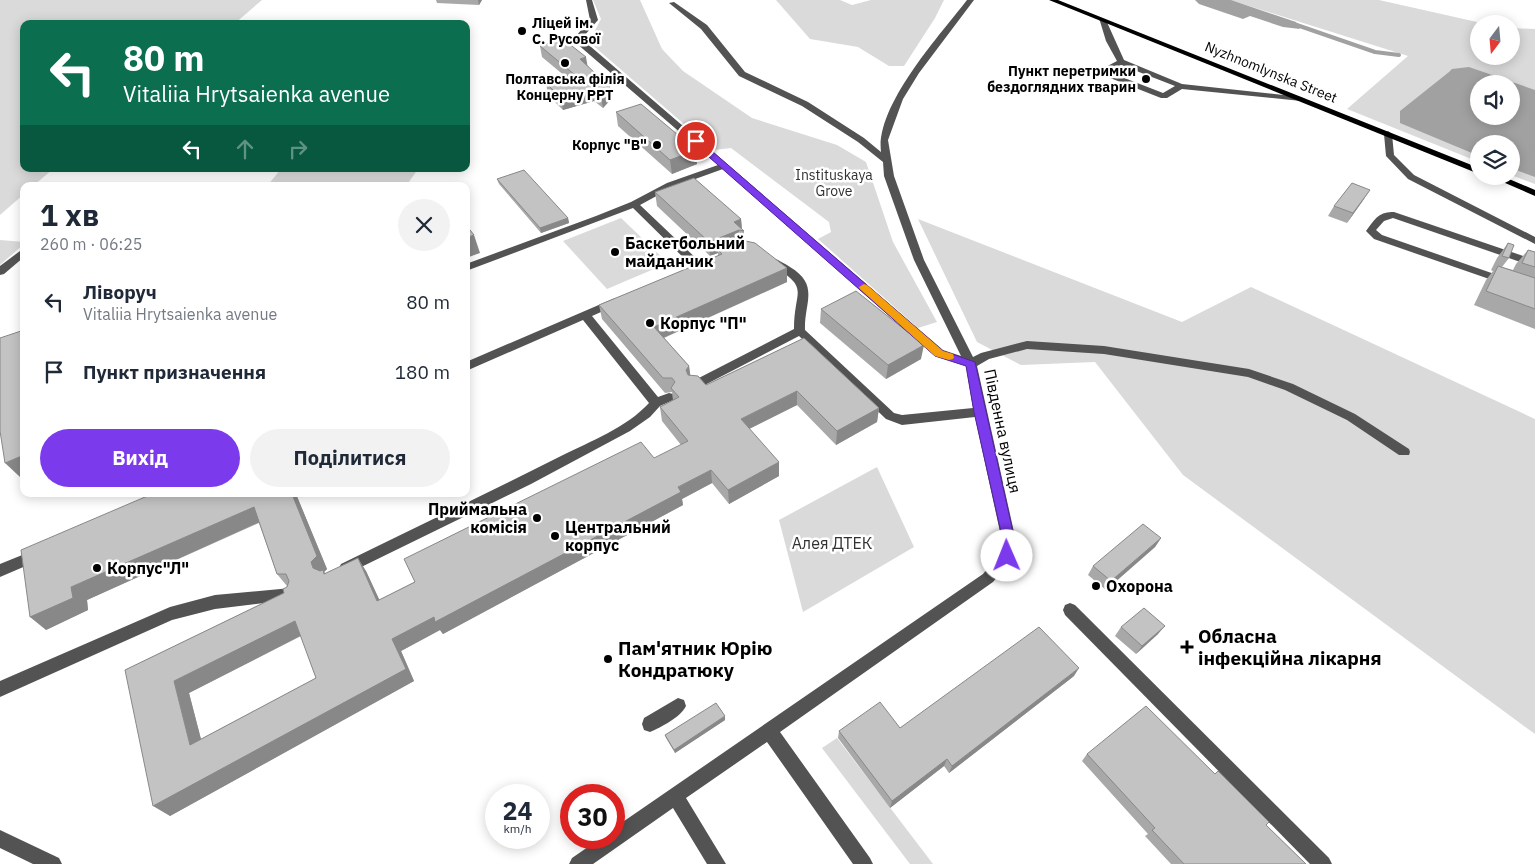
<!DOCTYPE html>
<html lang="uk">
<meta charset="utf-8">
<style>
body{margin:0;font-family:"IBM Plex Sans",sans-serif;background:#f2f2f3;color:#1f2937;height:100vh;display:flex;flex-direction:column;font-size:19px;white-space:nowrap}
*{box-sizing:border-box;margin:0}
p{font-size:16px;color:#747a83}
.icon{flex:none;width:28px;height:28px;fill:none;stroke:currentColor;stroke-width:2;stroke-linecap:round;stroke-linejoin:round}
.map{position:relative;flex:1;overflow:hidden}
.panel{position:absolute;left:20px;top:182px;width:450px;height:315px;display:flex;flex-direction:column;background:#fff;border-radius:10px;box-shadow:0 2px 12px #0003}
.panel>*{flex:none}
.top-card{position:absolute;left:20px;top:20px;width:450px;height:152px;border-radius:10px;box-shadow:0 2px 12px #0003;background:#0b6e4f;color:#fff;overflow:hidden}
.needle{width:32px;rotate:196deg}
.tools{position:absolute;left:1470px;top:15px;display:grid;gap:10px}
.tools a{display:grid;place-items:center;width:50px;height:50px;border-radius:50%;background:#fff;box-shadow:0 2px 12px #0003;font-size:25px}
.speed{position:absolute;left:485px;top:784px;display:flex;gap:10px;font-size:25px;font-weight:700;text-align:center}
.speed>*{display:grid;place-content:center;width:65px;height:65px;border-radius:50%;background:#fff;box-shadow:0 2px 12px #0003;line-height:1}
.speed small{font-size:12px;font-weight:400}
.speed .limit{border:8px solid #d22;background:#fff;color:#111}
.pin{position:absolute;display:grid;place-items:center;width:42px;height:42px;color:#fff;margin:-21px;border:2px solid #fff;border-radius:50%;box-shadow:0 1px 5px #0007}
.me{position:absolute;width:55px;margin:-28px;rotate:359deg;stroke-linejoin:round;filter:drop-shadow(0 0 4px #0008)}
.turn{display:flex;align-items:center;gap:18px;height:105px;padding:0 20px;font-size:22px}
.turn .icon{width:65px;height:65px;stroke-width:2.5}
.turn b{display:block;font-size:35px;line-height:42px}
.lanes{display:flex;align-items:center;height:48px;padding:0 20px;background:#0003;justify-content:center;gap:25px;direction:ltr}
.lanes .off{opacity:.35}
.round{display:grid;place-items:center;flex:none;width:52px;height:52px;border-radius:26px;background:#f2f2f3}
.head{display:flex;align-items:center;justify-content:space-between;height:85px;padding:0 20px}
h1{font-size:30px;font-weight:700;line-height:38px}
.cta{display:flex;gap:10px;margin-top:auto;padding:10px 20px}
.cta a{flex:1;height:58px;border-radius:30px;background:#7c3aed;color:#fff;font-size:20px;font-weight:700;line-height:58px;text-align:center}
.cta a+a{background:#f2f2f3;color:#1f2937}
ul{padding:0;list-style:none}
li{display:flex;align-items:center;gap:15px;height:70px;padding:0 20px}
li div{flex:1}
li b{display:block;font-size:19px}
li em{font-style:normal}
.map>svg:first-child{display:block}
.green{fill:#dadada;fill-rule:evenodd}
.water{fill:#a1a1a1;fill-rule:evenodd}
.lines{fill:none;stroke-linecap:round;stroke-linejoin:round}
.stream{stroke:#a1a1a1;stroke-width:4}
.minor{fill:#535353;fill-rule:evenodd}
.major{fill:#000;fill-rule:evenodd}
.wall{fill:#a8a8a8;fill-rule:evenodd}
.shaded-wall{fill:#888}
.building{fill:#c3c3c3;stroke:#888;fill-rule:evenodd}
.route{fill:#7c3aed;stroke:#51269a}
.slow{fill:#f59e0b}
.poi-dot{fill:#000;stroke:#fff;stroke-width:2}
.labels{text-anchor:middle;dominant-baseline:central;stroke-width:5;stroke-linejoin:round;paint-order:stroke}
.far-poi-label{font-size:14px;font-weight:bold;fill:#000;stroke:#fff;text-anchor:end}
.far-street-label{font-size:14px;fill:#000;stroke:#fff}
.far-park-label{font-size:14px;fill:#313131;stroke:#fff}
.poi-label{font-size:16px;font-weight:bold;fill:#000;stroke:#fff;text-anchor:start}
.street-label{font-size:16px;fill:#000;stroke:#fff}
.park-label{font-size:16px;fill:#313131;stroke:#fff}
.near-poi-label{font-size:19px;font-weight:bold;fill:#000;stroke:#fff;text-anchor:start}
</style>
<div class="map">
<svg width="1535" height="864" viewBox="0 0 1535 864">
<rect width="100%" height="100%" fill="#fff"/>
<g class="green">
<path d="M0,0H262L234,24H24V169H53L33,186H24V194L0,215Z"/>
<path d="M593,0H640L662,49L683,71L752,118L837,145L866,162L893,242L937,322L918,328L818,239L831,232L829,222L731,148L714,150L589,42L601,19Z"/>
<path d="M776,0H840L852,5L871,0H944L935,18L904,66H889L858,47L810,39Z"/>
<path d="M1230,0H1379L1486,24H1479V56H1511V28L1535,29V184L1511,175V144H1479V162L1347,109L1408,56ZM1479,84H1511V116H1479Z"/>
<path d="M281,169H418L406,186H267Z"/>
<path d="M621,218L668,263L607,289L563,241Z"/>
<path d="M918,219L1182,322L1251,287L1535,419V734L1183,475L1095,362L1021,365L977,342Z"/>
<path d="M0,240L24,242V244L0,265Z"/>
<path d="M877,467L914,547L803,612L779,520Z"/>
<path d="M837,738L933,864H910L822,748Z"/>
</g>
<g class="water">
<path d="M1195,0H1231L1296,22L1300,29L1283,27L1250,16L1243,19L1199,4Z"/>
<path d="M1469,67L1535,90V177L1511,168V144H1479V156L1400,123V111L1449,72L1452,69ZM1479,84H1511V116H1479Z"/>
</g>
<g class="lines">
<path class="stream" d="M1291,23L1375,52L1399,55"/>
<g class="minor">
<path d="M586,0H592L598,20L584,36L583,40L943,350L961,356L914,260L884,176L883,162L858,142L802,106L739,76L701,29L669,3L674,2L707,25L745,72L808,102L864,138L881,152C875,106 940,35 967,0H974L919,73L903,99L888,140L894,176L924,260L973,357L981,353L1027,341L1104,346L1249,369L1293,384L1355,414L1409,449L1410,452L1409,455H1399L1347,420L1285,390L1248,377L1104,354L1027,349L989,359L977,366L1016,541L1012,560L993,582L780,732L870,858L873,864H853L767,742L686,798L726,864H707L673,808L593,864H569L572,858L601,838H614V828L983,574L1000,554L1002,541L975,417L902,425L886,419L799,336L699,388H691L689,385L691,382L794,329C794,287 812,290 769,263L768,261L773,258C779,260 785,264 790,267C820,285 804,303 805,330L894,413L902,415L973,408L966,366L935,356L723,169L673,187L640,205L700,262L711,258L716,261L715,263L698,269L694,268L633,208L466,271V264L596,216L631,202L667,183L718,165L576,43V36L590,20Z"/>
<path d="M1099,18L1106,20L1124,60L1182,84L1301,97L1305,99L1301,101L1182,89L1167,98H1161L1100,74V70L1117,61L1106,41ZM1121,65L1175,86L1163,93L1109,72Z"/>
<path d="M1388,131L1392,134L1394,155L1414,175L1535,237V244L1408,179L1386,156L1384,134Z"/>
<path d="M1394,212L1535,260V267L1393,218L1384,221L1376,230L1382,235L1535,288V295L1374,239L1366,231C1374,220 1379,211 1394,212Z"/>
<path d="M24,248V257L4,274L0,275V266Z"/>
<path d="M615,298L619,300L620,302L619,304L592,316L658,397L669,393L673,394L675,397L673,400L660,406L650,417L630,431L531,484L351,572L346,574L341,572L339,568L341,564C414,528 488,493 561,456C591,441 626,428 649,403L583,320L466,371V362Z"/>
<path d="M37,549L42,551L44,555L42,559L0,577V564Z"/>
<path d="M291,588L296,589L298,594L296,599L215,609L172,620L0,697V681L170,607L215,595Z"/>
<path d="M1070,603L1075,605L1329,858L1332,864H1310L1065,615L1063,610L1065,605Z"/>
<path d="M678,698L684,700L686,706C681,717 661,727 650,732L644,730L642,724L644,718Z"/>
<path d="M0,830L59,858L62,864H33L0,848Z"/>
</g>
<g class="major">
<path d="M1049,0H1058L1479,168V174Z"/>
<path d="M1489,176H1502L1535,190V196Z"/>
</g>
</g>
<g class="wall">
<path d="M436,0H482L479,5L437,3Z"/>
<path d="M540,46L588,66L612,98L603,108L594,101L563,110L548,95L546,83L566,77L542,57Z"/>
<path d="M616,112L697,164L672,174L618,126Z"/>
<path d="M497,179L568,218L569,223L541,233L499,184Z"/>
<path d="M655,192L741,219L742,229L744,231V240L787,268V282L664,338L689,366L690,375L706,385L804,338L879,408L877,422L836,445L797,405L749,429L779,476L729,504L712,483L682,499L683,505L443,634L440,630L401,651L414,681L170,816L125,670L284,593L287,586L277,574L259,523L87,600L88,610L46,630L152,494H296L327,569L324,572L325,573L366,571L379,600L681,445L662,421L660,407L673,401L672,392L665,393L602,319L599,305L718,256V253L710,256L657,206ZM301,636L316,678L201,739L189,693Z"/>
<path d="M1364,199L1347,223L1328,216L1334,206Z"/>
<path d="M1508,243L1509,258L1502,267L1513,270L1516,264L1528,250L1535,252V329L1474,305L1486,280L1493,271L1491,270L1497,258Z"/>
<path d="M821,309L921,359L886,379L820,323Z"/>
<path d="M1161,538L1155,547L1106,590L1088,575L1093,566Z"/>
<path d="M1121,627L1158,634L1136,654L1115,636Z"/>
<path d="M1074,676L949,773L944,766L890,808L838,738L839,731L900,728Z"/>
<path d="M725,716V720L675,753L666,738L665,735Z"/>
<path d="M1087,754L1266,825L1306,864H1171L1145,836L1148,834L1082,761Z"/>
</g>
<g class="shaded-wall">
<path d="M478,0H482L479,5Z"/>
<path d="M586,57L588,69L580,59Z"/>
<path d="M610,87L612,98L603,108L601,97Z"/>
<path d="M592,89L594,101L563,110L561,98Z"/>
<path d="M696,150L697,164L672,174L670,160Z"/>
<path d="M1370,190L1364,199L1347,223L1353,213Z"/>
<path d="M568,218L569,223L541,233L540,228Z"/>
<path d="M741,219L742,230H739V244L718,250V253L710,256L709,242L734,222Z"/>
<path d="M474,235L480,253L466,258V238Z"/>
<path d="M787,268V282L656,341L654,327Z"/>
<path d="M924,345L921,359L886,379L888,365Z"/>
<path d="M689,366L691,380L686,370Z"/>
<path d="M797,391V405L741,433V419Z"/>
<path d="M879,408L877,422L836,445L837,431Z"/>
<path d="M24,455V475L20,477L5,463Z"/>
<path d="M779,462V476L729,504L728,490Z"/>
<path d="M711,470L712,483L682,499L683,505L443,634L440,630L401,651L414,681L170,816L153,806L392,639Z"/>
<path d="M292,494H296L327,569L324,572L333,583L313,568Z"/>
<path d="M254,507L264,520L87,600L88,610L46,630L30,617L71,587Z"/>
<path d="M1161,538L1155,547L1106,590L1111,581Z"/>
<path d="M358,558L366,571L386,614L377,601Z"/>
<path d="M295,621L306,633L189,693L205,755L190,745L174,681Z"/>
<path d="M1165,626L1158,634L1136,654L1142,646Z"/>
<path d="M1079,668L1074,676L949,773L952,766Z"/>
<path d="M725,716V720L675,753L674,750Z"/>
<path d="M947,759L944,766L890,808L892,801Z"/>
</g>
<g class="building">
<path d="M563,39L586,57L580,59L610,87L601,97L592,89L561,98L546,83L575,75L540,46Z"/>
<path d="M641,104L696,150L670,160L616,112Z"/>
<path d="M524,170L568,218L540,228L497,179Z"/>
<path d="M694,178L741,219L734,222L744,231L739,230L709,242L655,192Z"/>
<path d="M1352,183L1370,190L1353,213L1334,206Z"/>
<path d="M466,225L474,235L466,238Z"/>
<path d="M741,240L755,243L787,268L654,327L689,366L686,370L688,375L698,376L706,385L804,338L879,408L837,431L797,391L741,419L779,462L728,490L711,470L678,487L681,492L435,622L434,617L392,639L406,669L153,806L125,670L284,593L283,589L287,587L289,581L286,574H277L254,507L71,587L73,598L30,617L21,550L152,494H292L317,556L311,562L313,568L320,571L323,570L324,574L358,558L377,601L415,582L404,559L641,442L654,458L688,441L660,407L679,397L671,388L675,382L672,378H663L599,305L722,254L718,250ZM295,621L316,678L190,745L174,681Z"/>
<path d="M1508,243L1514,245L1509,258L1502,256Z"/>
<path d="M1528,250L1535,252V267L1522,263Z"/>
<path d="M1498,266L1535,278V309L1486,291Z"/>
<path d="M856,291L924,345L888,365L821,309Z"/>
<path d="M24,330V455L5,463L0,431V338Z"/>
<path d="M1143,524L1161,538L1111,581L1093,566Z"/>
<path d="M1144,608L1165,626L1142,646L1121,627Z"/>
<path d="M1039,627L1079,668L952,766L947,759L892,801L839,731L880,702L900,728Z"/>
<path d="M716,703L725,716L674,750L665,735Z"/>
<path d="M1146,706L1215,774L1218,771L1269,822L1266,825L1306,864H1184L1152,830L1155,828L1087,754Z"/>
</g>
<path class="route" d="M693,139H698L943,351L975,362L1015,541L1012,560L1007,562L1003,560L1001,556L1003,541L974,412L966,366L935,356L693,143Z"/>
<path class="slow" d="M864,284L867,285L943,351L953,354L954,357L953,359L949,360L935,356L860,289L859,287Z"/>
<g class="poi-dot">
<circle cx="522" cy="31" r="5"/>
<circle cx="565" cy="63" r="5"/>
<circle cx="1146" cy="79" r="5"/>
<circle cx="657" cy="145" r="5"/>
<circle cx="615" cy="252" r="5"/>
<circle cx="650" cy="323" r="5"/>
<circle cx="537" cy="518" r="5"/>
<circle cx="555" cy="536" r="5"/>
<circle cx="97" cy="568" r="5"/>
<circle cx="1096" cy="586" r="5"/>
<path d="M1184.5 639.5h5v5h5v5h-5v5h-5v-5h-5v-5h5z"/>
<circle cx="608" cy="659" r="5"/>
</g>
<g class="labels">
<g class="far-poi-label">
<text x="532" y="23" text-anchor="start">Ліцей ім.<tspan x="532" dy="16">С. Русової</tspan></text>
<text x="1136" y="71">Пункт перетримки<tspan x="1136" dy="16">бездоглядних тварин</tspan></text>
<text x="565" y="79" text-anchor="middle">Полтавська філія<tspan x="565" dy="16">Концерну РРТ</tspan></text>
<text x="647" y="145">Корпус "В"</text>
</g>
<g class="far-street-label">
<text transform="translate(1271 72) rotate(22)">Nyzhnomlynska Street</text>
</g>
<g class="far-park-label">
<text x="834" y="175">Іnstituskaya<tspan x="834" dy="16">Grove</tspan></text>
</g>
<g class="poi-label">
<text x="625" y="243">Баскетбольний<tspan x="625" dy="18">майданчик</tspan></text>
<text x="660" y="323">Корпус "П"</text>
<text x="527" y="509" text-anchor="end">Приймальна<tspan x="527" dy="18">комісія</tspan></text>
<text x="565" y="527">Центральний<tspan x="565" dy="18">корпус</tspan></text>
<text x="107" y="568">Корпус"Л"</text>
<text x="1106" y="586">Охорона</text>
</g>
<g class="street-label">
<text transform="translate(1003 431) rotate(78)">Південна вулиця</text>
</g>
<g class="park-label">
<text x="832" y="543">Алея ДТЕК</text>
</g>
<g class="near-poi-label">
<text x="1198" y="636">Обласна<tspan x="1198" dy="22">інфекційна лікарня</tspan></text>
<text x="618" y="648">Пам'ятник Юрію<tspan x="618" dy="22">Кондратюку</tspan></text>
</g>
</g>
</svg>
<div class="tools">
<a><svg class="needle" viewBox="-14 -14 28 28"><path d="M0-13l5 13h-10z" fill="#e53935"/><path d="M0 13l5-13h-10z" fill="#747a83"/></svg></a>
<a><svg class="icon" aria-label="sound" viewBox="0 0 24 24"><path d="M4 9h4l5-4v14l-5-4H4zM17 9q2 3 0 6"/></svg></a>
<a><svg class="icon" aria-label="layers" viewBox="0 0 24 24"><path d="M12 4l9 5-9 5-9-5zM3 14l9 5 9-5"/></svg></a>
</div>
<div class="speed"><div>24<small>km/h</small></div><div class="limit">30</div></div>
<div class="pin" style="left:696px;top:141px;background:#d93025"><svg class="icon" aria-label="arrive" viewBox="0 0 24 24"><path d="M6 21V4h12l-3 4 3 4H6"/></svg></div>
<svg class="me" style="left:1007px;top:556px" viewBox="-20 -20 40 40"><circle r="19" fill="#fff"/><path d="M0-13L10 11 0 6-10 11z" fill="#7c3aed"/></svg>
<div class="top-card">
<div class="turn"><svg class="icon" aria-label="left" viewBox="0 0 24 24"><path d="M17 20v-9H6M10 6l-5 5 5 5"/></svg><div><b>80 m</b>Vitaliia Hrytsaienka avenue</div></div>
<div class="lanes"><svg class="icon" aria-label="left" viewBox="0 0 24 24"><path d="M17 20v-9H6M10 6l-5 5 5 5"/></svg><svg class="icon off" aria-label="ahead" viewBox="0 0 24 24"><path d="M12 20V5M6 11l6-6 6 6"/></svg><svg class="icon off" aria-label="right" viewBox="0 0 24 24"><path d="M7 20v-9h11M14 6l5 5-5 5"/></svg></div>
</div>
<section class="panel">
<div class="head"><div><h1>1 хв</h1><p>260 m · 06:25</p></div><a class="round"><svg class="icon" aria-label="close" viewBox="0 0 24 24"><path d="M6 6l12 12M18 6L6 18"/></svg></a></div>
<ul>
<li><svg class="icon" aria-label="left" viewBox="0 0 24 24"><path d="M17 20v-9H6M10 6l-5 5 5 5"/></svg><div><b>Ліворуч</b><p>Vitaliia Hrytsaienka avenue</p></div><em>80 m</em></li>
<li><svg class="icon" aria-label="arrive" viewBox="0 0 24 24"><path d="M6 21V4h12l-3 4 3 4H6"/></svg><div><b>Пункт призначення</b></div><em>180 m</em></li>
</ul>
<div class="cta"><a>Вихід</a><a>Поділитися</a></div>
</section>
</div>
